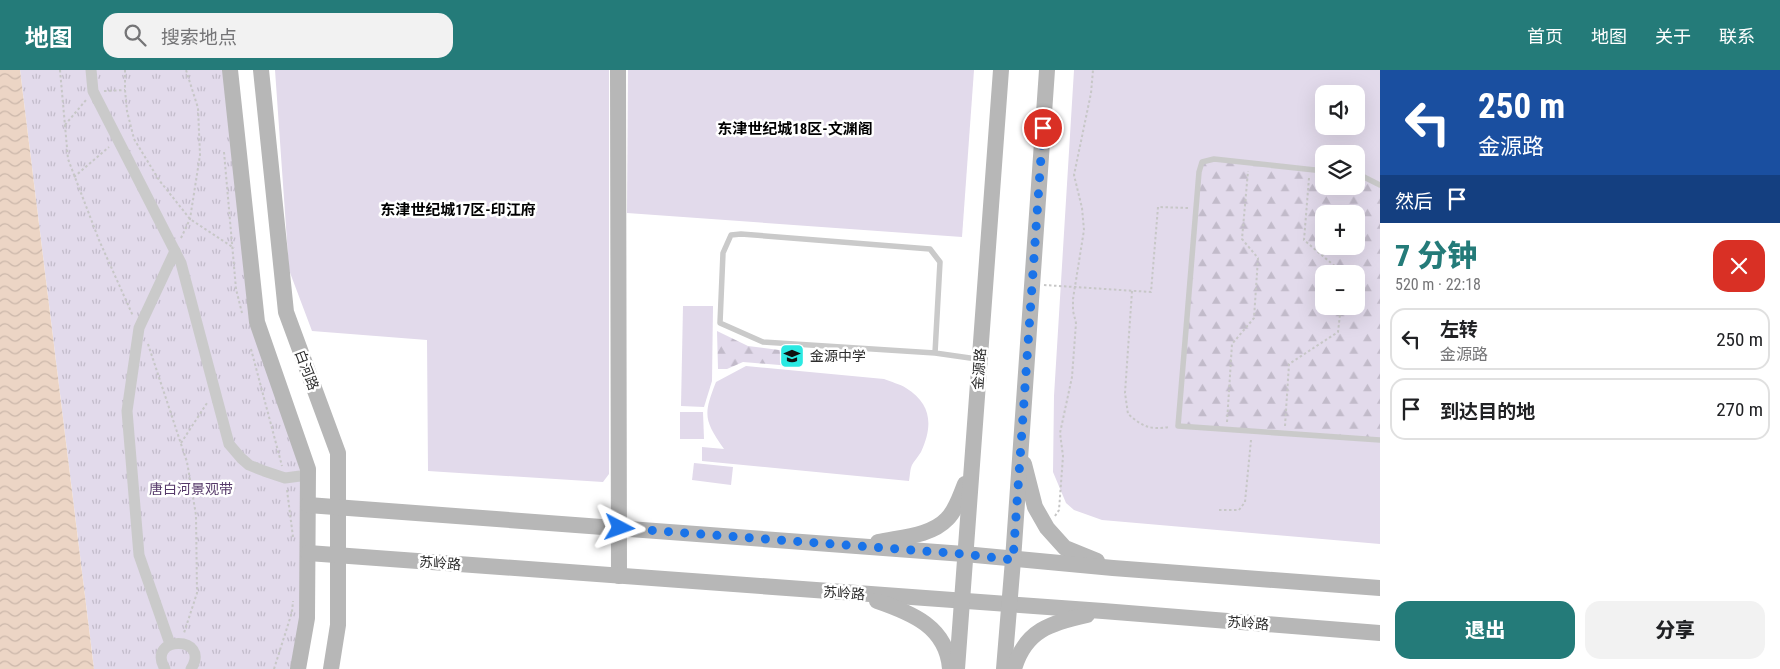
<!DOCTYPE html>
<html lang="zh">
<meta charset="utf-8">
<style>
body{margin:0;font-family:"Roboto Condensed","Noto Sans SC",sans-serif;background:#f2f2f2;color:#202124;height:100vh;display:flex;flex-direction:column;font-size:19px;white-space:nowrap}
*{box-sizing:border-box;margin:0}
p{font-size:16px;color:#757577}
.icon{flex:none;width:28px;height:28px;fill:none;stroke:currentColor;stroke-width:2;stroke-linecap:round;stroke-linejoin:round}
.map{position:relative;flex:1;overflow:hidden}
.details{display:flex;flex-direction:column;background:#fff;width:400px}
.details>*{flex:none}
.top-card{background:#1a4fa0;color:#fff;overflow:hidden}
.tools{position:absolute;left:1315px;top:15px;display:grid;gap:10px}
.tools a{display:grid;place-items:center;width:50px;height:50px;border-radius:10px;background:#fff;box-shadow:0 5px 20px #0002;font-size:25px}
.pin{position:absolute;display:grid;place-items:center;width:42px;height:42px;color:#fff;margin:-21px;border:2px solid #fff;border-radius:50%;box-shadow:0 1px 5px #0007}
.me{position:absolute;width:55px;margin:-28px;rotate:94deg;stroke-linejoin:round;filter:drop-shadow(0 0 4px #0008)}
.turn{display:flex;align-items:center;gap:18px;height:105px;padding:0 15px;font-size:22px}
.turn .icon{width:65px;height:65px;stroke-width:2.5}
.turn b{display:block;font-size:35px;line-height:42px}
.then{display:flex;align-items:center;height:48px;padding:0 15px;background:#0003;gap:10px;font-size:19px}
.round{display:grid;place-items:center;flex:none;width:52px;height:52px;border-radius:15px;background:#f2f2f2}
.headline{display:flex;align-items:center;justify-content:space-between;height:85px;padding:0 15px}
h1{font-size:30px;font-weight:800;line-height:38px;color:#247b79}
.action{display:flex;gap:10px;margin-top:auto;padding:10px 15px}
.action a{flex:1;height:58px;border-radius:15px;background:#247b79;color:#fff;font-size:20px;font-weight:800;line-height:58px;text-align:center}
.action a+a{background:#f2f2f2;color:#202124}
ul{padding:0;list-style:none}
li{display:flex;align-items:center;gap:15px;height:62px;margin:0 10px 8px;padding:0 5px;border:2px solid #e0e0e0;border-radius:15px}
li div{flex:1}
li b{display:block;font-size:19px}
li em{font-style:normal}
header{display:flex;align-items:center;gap:30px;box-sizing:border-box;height:70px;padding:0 25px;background:#247b79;color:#fff}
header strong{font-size:24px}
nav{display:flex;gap:28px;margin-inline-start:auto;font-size:18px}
.search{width:350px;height:45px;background:#f2f2f2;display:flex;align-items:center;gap:12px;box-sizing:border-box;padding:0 18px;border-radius:15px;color:#757577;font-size:19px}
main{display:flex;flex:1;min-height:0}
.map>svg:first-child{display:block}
.green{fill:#e2daeb;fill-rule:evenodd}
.forest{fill:url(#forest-firs);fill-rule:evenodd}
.park{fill:url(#park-tufts)}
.water{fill:url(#water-waves)}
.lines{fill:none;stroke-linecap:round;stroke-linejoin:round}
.path{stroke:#c7c7c7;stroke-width:2;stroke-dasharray:2.5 2.5;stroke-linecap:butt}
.lane{stroke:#cacaca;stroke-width:5.5}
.street{stroke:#cacaca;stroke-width:11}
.secondary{stroke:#b7b7b7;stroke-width:16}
.route{stroke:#1a73e8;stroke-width:9;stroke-dasharray:0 16.2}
.labels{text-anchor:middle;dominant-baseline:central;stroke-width:5;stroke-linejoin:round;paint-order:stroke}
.poi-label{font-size:14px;fill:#2d2d2d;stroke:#fff;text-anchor:start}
.street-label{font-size:14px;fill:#2d2d2d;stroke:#fff}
.park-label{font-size:14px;fill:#553969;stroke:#fff}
.neighbourhood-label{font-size:15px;font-weight:bold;fill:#000;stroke:#fff}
</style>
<header>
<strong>地图</strong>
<div class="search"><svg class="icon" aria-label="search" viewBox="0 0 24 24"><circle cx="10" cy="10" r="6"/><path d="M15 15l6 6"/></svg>搜索地点</div>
<nav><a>首页</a><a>地图</a><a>关于</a><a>联系</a></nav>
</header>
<main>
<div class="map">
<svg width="1380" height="599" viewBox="0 0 1380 599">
<defs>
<pattern id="forest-firs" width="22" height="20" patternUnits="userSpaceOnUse" patternTransform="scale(1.25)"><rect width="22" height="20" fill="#e2daeb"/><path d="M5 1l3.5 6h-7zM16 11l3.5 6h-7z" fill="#c2bbca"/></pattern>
<pattern id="park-tufts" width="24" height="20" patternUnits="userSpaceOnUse" patternTransform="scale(1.25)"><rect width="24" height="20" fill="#e2daeb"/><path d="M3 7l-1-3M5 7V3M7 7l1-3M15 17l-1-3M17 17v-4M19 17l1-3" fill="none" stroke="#c2bbca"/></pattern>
<pattern id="water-waves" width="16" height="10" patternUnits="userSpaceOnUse" patternTransform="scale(1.25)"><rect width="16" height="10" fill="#ecd5c5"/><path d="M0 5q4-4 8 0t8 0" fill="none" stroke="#cbb7aa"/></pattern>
</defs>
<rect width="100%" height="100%" fill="#fff"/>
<g class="green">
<path d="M275,0H609V404L603,412L428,401L427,270L312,261L289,200Z"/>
<path d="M628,0H974L962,167L627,143Z"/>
<path d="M1074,0H1380V474L1102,450L1074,440L1066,433L1053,402L1054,326ZM1324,24H1356V56H1324ZM1324,84H1356V116H1324ZM1324,144H1356V176H1324ZM1324,204H1356V236H1324Z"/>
<path d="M683,236H713L712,311L704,337L681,336Z"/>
<path d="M746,296L884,309C891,312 900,314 906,318C932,334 933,356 921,382C918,387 914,391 912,395C910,399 910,406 909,411L702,391V377L724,379C704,350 703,345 716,312Z"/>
<path d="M680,342H703L704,369H680Z"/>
<path d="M694,393L733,397L731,415L692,410Z"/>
</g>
<g class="forest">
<path d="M1214,89L1324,101V116H1356V105L1380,115V370L1178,356L1202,92ZM1324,144H1356V176H1324ZM1324,204H1356V236H1324Z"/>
<path d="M717,261L748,276L794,282L796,289L791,296L743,292L727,299H718Z"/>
</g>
<path class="park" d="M20,0H230L257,252L308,399L298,599H94Z"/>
<path class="water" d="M0,0H20L94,599H0Z"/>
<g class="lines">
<g class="path">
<path d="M60,0L68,89L99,170L133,246"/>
<path d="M125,0V20L127,41L134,69L159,110L190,149L234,178"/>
<path d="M104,21L125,20"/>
<path d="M65,55L86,30"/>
<path d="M224,82L236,219L242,243"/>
<path d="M74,107L109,77"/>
<path d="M1309,108L1304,170L1344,204"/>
<path d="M181,168L190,149L200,85L198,38L186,0"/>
<path d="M1044,215L1151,222L1158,137L1188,138"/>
<path d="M1132,221L1125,323L1128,344C1143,357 1150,360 1170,357"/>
<path d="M148,274L187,392L196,445L197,523L184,563"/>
<path d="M251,279L282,396"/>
<path d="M1227,352L1232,274L1254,248L1258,188L1242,169L1248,101"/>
<path d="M1285,356L1289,294L1338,262L1341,236"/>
<path d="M181,373L207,333"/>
<path d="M287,420L293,467"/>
<path d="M1219,440H1239L1245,432L1251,370"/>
<path d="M1055,446L1059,440L1063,386L1060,363L1072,307L1076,253L1073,241V229L1084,160L1082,138L1074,105L1091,23L1093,0"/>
<path d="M274,599L292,542L293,531"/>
</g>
<g class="lane">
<path d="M1324,101L1214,89L1202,92L1199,102L1178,356L1380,370"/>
<path d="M1356,105L1362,106L1380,115"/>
<path d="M935,283L940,192L930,179L741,164L731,165L723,183L720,253L763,272L935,283L977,289"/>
</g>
<g class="street">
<path d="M91,0L93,21L181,193L229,374L241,388L249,395L264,401L285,408L308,405"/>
<path d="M170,574L139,485L127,341L139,258L175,181"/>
<path d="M165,599C145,565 212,565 191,599"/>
</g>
<g class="secondary">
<path d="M230,0L257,252L308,399L307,548L298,599"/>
<path d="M261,0L286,242L338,383V555L331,599"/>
<path d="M618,0L619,506"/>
<path d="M1024,394L1035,437L1047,458L1065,478L1097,491"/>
<path d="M308,435L964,484L1113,498L1380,518"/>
<path d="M878,472C901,467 931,466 947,449C956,440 960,426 965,414"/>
<path d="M308,483L1103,541L1380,563"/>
<path d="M877,531C912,543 947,557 950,599"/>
<path d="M957,599L1001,0"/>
<path d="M1004,599L1013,490L1047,0"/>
<path d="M1014,599C1025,560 1051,553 1087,545"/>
</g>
</g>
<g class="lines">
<path class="route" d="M620,458L964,484L1013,490L1043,58"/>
</g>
<defs>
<symbol id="school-square" viewBox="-11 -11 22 22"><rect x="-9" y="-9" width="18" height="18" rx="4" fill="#2ae9e2" stroke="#fff"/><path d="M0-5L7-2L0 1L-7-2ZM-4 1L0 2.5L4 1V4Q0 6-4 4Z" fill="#111"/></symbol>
</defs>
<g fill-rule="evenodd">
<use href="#school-square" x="778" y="272" width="28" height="28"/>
</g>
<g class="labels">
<g class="poi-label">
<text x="810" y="286">金源中学</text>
</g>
<g class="street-label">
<text transform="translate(979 299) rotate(-86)">金源路</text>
<text transform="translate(307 300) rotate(69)">白河路</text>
<text transform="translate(440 493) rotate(4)">苏岭路</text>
<text transform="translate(844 523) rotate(4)">苏岭路</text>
<text transform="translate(1248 553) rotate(4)">苏岭路</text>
</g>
<g class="park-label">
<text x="191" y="419">唐白河景观带</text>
</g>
<g class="neighbourhood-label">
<text x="795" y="59">东津世纪城18区-文渊阁</text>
<text x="458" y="140">东津世纪城17区-印江府</text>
</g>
</g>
</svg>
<div class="tools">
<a><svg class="icon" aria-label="sound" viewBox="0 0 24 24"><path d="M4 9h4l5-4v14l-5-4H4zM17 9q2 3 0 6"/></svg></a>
<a><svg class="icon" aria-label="layers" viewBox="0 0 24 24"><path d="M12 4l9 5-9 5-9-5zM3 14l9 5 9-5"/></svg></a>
<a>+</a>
<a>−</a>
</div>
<div class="pin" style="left:1043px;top:58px;background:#d93025"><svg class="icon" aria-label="arrive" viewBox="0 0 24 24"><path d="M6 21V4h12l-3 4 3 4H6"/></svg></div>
<svg class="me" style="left:620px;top:458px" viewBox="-20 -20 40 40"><path d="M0-17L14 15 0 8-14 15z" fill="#1a73e8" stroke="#fff" stroke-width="4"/></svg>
</div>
<section class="details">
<div class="top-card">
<div class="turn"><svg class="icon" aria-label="left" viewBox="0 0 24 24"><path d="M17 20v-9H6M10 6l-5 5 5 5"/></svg><div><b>250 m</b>金源路</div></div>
<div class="then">然后<svg class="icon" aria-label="arrive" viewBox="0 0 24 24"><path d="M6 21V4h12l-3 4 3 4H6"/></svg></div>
</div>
<div class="headline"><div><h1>7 分钟</h1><p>520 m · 22:18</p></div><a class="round" style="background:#d93025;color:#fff"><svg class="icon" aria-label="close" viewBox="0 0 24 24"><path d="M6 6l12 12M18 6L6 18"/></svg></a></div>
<ul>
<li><svg class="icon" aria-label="left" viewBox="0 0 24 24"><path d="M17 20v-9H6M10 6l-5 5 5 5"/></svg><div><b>左转</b><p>金源路</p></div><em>250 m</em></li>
<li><svg class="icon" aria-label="arrive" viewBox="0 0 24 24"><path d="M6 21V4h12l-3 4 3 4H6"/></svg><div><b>到达目的地</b></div><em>270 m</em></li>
</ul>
<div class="action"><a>退出</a><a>分享</a></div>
</section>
</main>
